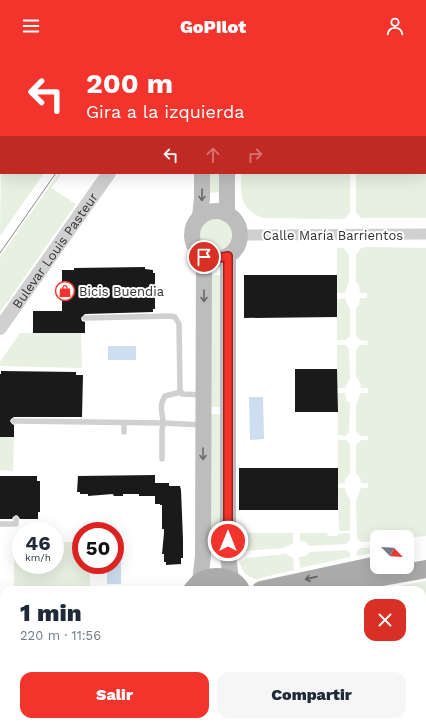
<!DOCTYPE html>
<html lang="es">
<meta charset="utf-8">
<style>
body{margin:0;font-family:"Work Sans",sans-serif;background:#f6f6f7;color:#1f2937;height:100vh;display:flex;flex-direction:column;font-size:15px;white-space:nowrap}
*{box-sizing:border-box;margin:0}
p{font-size:13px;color:#747a83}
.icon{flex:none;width:22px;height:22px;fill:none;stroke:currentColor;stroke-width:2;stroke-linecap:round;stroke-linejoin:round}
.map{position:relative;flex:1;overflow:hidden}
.details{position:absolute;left:0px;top:534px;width:426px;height:140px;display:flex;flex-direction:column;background:#fff;border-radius:12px 12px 0 0;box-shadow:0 4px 16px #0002}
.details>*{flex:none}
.banner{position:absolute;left:0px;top:0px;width:426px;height:122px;box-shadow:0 4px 16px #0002;background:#f2342d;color:#fff;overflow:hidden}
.needle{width:26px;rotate:115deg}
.fabs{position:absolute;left:370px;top:478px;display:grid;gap:8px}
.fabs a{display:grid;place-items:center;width:44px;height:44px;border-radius:8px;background:#fff;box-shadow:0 4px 16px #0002;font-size:20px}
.speed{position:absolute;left:12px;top:470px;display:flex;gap:8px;font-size:20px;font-weight:700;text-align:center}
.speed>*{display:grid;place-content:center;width:52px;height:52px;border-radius:50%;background:#fff;box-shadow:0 4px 16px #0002;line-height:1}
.speed small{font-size:10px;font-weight:400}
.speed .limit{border:6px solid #d22;background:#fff;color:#111}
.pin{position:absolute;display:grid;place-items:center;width:34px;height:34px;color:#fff;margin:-17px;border:2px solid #fff;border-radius:50%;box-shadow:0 1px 4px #0007}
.me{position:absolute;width:44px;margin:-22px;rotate:0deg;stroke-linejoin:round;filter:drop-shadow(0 0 3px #0008)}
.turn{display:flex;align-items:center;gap:14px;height:84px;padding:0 20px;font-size:18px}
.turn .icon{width:52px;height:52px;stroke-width:2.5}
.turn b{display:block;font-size:28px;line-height:34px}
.lanes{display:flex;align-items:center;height:38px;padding:0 20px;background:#0003;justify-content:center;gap:20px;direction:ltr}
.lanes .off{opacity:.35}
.round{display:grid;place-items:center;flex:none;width:42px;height:42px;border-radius:12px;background:#f6f6f7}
.overview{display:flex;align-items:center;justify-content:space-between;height:68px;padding:0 20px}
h1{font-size:24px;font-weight:800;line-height:30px}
.action{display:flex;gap:8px;margin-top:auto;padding:8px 20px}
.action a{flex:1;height:46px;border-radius:12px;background:#f2342d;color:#fff;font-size:16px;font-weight:800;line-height:46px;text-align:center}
.action a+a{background:#f6f6f7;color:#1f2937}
header{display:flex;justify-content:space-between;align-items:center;height:52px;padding:0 20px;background:#f2342d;color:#fff;font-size:18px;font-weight:800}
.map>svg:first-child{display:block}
.green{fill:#e7f0e1}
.water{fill:#ccdef0}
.building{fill:#1a1a1a}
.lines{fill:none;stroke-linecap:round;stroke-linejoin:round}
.service{stroke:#d0d0d0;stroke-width:5.5}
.minor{stroke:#d0d0d0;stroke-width:11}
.tertiary{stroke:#d0d0d0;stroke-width:14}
.secondary{stroke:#bdbdbd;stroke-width:16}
.primary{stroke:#ababab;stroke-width:18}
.tram{stroke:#888;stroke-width:1}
.oneway{stroke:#6a6a6a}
.oneway2{stroke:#636363}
.route-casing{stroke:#9d221d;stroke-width:10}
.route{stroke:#f2342d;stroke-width:7}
.labels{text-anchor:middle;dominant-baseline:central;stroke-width:4;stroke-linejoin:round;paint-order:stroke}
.street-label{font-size:13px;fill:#333;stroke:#fff}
.poi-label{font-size:13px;fill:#333;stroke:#fff;text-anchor:start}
</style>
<header><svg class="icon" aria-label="menu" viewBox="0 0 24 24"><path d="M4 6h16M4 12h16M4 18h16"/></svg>GoPilot<svg class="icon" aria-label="person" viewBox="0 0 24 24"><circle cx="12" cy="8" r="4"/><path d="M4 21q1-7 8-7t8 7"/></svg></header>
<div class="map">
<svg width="426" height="674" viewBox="0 0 426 674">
<rect width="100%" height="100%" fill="#fff"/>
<g class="green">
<path d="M239,0H426V13H425V1H239Z"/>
<path d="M425,18H426V166H361L358,162L356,161V121H425Z"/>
<path d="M1,105V121H44L0,184Z"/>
<path d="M59,121H62L51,136L76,152L0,260V205Z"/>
<path d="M208,121H222V140L208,141Z"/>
<path d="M241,121H350V161L344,167L262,166C239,155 241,144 241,121Z"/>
<circle cx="214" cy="182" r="18"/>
<path d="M367,195L426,196V484L407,486L377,485V489L361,490L357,486L356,449L361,436H368V431H361L360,426L356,421V393L361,388H368V384H361L356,379V353L361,341H368V336H361L360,331L356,324V298L360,293H367L368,289L360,288L356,284V256L359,253L360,246H367V241H360L359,233L356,230V203L361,196Z"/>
<path d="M337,196H344L346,200L349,202V229L345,241H337Z"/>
<path d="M208,223H222V355H209Z"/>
<path d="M345,246L346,250L350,257V284L346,288H337V247Z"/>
<path d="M20,281H81L82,316L0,314V310Z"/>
<path d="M337,293H346L349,298L350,326L345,336H337Z"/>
<path d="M338,341H345L346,348L350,351L349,380L346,384L338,383Z"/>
<rect x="209" y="362" width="13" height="136"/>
<path d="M0,385H14L13,419L0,418Z"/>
<path d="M338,388H346L350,393V421L345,428V431L338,432Z"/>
<path d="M338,436H345L346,441L350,447V479H339Z"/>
<path d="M239,481H293V491L283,496L246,499L240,495Z"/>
<path d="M300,481H327L328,484H338V482L350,481V487L346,492L309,494L306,490L300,489Z"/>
<path d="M14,490H21V513H55V490H81V513H90V538H14Z"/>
<path d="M377,495V500L357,504L356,501L360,496Z"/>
<path d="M346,498L350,501V505L300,516L299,505L306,504L310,500Z"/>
<path d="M285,502L293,506L294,518L256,527C247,525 241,519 240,510L243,509L247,506Z"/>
<path d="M426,529V637H422V538H377Z"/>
<path d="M0,593H4V644L0,645Z"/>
</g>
<g class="water">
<rect x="108" y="294" width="28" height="14"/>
<path d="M249,345H263L264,387L250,388Z"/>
<path d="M115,503H121V532H107V513H115Z"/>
</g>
<g class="building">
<path d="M145,215V217L153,218V221H155V257H153V260L85,262L81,266L82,269L85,270V281H33V259H62V218H74V216Z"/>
<path d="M244,223H337V265L244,266Z"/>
<path d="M295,317H337L338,360H295Z"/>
<path d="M1,319L76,320V323H83L82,365H14L11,367L10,369L12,372L14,373V385H0V322H1Z"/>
<rect x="239" y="416" width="99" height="42"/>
<path d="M155,423V431H169V434H180L181,438L183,487V506H181V512L166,513V510H164V502H162L164,481V477H162V453H160V452H155V444H139V442H123V444H114L113,442L88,444V442H80V440H77L78,424Z"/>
<path d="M0,424H37V429H40V460H38V467H20L18,464L16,463L13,465L12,467H0Z"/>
</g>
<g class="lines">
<g class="service">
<path d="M85,266L171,264L175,265L179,272L180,338L182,342L203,343"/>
<path d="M14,369L163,371C163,360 158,355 165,344L181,340"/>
<path d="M124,371V380"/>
<path d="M162,407V379L163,371L203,373"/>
<path d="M0,472H16V467"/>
</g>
<g class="minor">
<path d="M240,183L426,182"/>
<path d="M422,648L426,647"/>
<path d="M78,670V674"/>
<path d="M353,670V674"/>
</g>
<g class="tertiary">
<path d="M64,1L65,0"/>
<path d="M191,1L192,0"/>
<path d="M0,93L1,92"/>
<path id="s1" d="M0,276L109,121"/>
</g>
<g class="secondary">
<path d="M201,0V1"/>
<path d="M226,0V1"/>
<path d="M227,121V162"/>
<circle cx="216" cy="183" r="24"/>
<path d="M200,165L202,146V121"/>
<path d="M228,204V504L231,527"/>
<path d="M200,530L203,504L204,205"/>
<path d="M204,674V670"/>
<path d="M228,674V670"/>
</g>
<g class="primary">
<path d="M327,535L426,517"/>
<path d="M192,538C195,535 198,531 201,529C215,522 234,524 241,538"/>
<path d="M261,538L377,513"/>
<path d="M0,566H4"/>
</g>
<g class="tram">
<path d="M140,1V0"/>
<path d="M0,201L56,121"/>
</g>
</g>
<defs><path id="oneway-shaft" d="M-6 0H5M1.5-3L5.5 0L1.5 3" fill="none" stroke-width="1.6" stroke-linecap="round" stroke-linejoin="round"/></defs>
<g class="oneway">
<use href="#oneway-shaft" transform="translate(202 143) rotate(92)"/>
<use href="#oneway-shaft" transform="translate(204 244) rotate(90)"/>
<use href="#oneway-shaft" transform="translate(203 402) rotate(90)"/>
</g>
<use class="oneway2" href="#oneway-shaft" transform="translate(311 526) rotate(167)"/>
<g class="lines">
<defs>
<path id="route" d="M204,205L214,207L228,204V489"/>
</defs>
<use href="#route" class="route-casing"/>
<use href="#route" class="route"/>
</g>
<defs>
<symbol id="shop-ring" viewBox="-11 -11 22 22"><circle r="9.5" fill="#fff" stroke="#f2342d" stroke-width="1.5"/><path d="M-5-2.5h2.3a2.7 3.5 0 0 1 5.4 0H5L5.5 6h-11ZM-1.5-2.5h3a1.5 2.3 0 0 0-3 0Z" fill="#f2342d"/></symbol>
</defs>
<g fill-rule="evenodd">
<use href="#shop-ring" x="54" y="228" width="22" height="22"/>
</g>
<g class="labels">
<g class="street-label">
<text x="333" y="183">Calle María Barrientos</text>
<text stroke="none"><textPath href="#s1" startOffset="95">Bulevar Louis Pasteur</textPath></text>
</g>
<g class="poi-label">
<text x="79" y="239">Bicis Buendia</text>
</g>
</g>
</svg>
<div class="fabs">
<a><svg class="needle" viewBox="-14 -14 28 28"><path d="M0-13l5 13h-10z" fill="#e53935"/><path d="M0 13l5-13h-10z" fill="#747a83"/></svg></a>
</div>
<div class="speed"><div>46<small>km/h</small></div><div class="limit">50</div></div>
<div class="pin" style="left:204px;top:205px;background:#d93025"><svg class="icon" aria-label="arrive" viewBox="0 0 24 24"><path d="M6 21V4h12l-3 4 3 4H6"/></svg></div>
<svg class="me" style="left:228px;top:489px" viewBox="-20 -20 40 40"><circle r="17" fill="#f2342d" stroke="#fff" stroke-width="3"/><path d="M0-11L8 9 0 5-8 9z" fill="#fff"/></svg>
<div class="banner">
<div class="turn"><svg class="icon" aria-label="left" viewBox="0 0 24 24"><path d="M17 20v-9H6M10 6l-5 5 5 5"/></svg><div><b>200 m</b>Gira a la izquierda</div></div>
<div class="lanes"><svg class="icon" aria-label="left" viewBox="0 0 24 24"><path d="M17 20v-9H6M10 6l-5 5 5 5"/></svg><svg class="icon off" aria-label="ahead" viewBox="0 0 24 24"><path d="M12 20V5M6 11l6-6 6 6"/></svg><svg class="icon off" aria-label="right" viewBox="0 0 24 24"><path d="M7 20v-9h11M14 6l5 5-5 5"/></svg></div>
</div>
<section class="details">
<div class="overview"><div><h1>1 min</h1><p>220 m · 11:56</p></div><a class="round" style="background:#d93025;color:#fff"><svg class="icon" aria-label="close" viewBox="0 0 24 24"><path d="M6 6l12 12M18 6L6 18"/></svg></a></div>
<div class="action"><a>Salir</a><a>Compartir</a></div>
</section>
</div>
